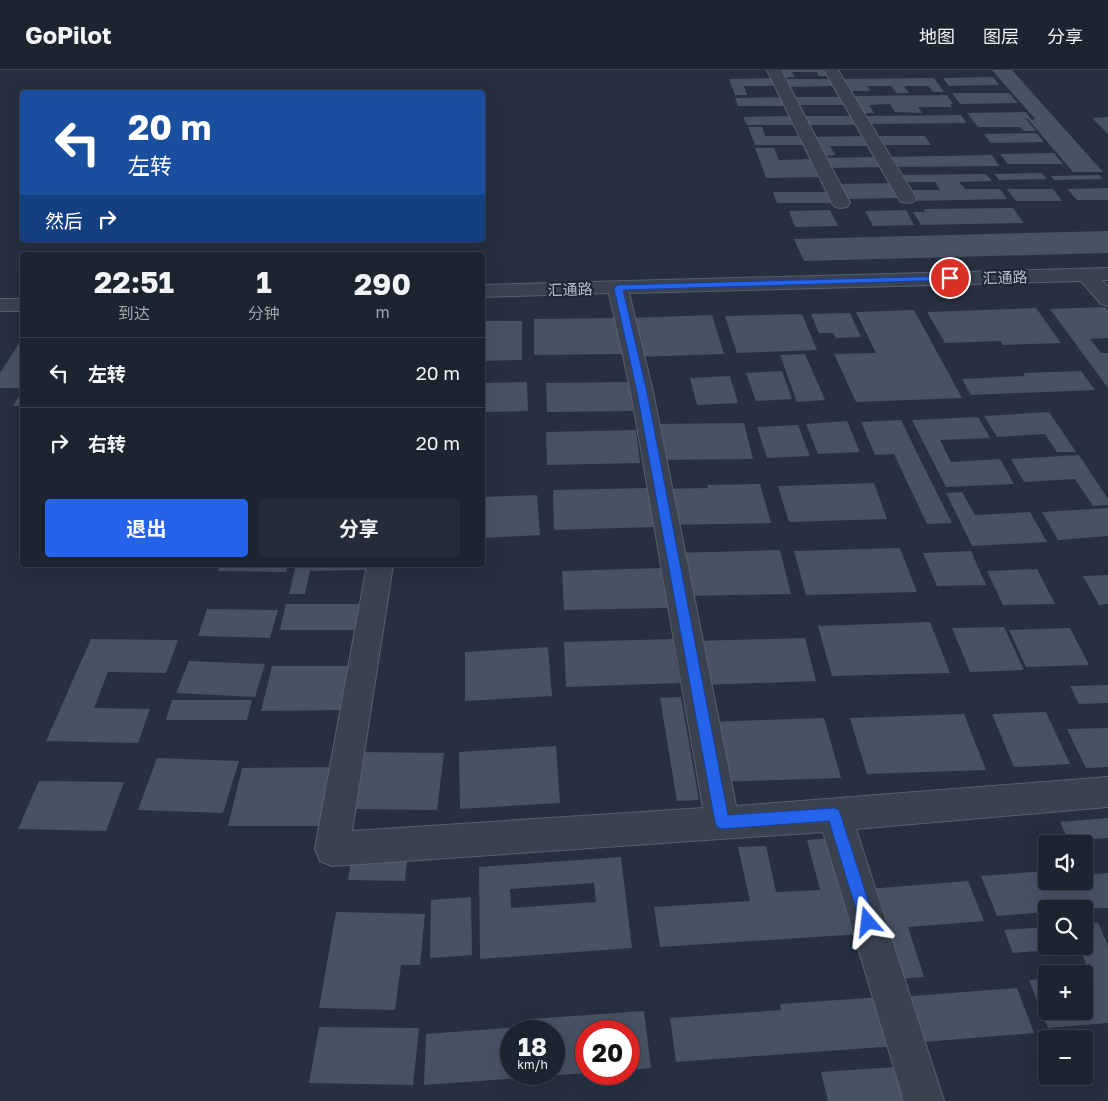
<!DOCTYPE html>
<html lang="zh">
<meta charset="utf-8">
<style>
body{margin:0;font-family:"Golos Text","Noto Sans SC",sans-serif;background:#252c38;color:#f1f3f6;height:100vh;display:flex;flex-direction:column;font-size:19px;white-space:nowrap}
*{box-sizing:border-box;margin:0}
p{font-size:16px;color:#a0a4ab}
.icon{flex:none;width:28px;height:28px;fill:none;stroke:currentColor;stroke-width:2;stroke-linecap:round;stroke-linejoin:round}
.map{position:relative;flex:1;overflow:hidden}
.panel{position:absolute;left:20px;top:182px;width:465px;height:315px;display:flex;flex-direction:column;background:#1c2430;border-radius:5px;box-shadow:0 5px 20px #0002,0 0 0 1px #3a414c}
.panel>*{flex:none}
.hud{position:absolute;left:20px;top:20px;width:465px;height:152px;border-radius:5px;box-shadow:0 5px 20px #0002,0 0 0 1px #3a414c;background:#1a4fa0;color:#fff;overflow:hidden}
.tools{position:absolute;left:1038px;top:765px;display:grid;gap:10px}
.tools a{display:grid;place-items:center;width:55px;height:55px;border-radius:5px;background:#1c2430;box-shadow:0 5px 20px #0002,0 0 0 1px #3a414c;font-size:25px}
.speed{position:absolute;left:500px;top:950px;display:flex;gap:10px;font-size:25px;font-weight:700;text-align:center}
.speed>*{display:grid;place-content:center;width:65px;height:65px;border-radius:50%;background:#1c2430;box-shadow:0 5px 20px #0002,0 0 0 1px #3a414c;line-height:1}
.speed small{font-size:12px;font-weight:400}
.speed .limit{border:8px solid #d22;background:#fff;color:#111}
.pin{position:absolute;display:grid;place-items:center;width:42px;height:42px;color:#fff;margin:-21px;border:2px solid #fff;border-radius:50%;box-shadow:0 1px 5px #0007}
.me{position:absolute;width:55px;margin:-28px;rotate:343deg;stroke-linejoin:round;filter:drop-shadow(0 0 4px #0008)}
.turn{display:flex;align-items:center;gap:18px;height:105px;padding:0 25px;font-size:22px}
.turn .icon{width:65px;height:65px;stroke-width:2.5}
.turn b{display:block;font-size:35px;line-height:42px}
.then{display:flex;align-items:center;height:48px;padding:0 25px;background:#0003;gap:10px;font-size:19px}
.eta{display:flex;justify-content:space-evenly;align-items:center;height:85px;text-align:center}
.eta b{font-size:30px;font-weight:700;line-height:35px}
.cta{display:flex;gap:10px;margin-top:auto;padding:10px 25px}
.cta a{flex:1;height:58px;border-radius:5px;background:#2563eb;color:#fff;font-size:20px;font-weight:700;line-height:58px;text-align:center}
.cta a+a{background:#252c38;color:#f1f3f6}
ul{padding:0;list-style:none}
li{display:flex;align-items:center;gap:15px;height:70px;padding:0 25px;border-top:1px solid #3a414c}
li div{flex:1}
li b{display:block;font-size:19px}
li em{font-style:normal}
header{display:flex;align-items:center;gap:30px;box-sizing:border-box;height:70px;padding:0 25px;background:#1c2430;border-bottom:1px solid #3a414c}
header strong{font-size:24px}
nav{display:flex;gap:28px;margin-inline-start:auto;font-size:18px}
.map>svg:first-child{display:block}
.building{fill:#475264;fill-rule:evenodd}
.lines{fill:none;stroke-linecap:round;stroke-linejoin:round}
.minor-casing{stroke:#58606d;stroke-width:2}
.minor{fill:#3a4250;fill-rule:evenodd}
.route{fill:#2563eb;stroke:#184099}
.labels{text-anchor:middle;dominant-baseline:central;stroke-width:4.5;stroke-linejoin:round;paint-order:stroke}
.far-street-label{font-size:15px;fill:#b7bdca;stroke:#1f2735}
</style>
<header>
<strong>GoPilot</strong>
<nav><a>地图</a><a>图层</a><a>分享</a></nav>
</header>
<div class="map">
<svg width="1108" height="1031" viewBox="0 0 1108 1031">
<rect width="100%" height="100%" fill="#263040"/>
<g class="building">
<path d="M779,0H827L830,6H819L817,2H792L795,7L782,8Z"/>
<path d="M992,0H1012L1103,102H1073L1028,49H1026L1036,61H1024L1020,57H978L967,43L1026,42L1032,50L1035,49Z"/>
<path d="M993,7L999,15L949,16L943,8Z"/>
<path d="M774,8L777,16H744L747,25H735L729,9Z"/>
<path d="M934,8L944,22H933L928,16H904L909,23H896L891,16H867L870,21H847L840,9Z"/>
<path d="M783,9H832L836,16L787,17Z"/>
<path d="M952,23H1009L1018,33L960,34Z"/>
<path d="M947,25L953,34H950L952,37H918L922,43L895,42L890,34L869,35L874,43H859L850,26Z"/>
<path d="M783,27L787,36H738L735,28Z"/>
<path d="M792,27H842L847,35H796Z"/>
<path d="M961,45L967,53L867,54L862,46Z"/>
<path d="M793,46L797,55H747L743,47Z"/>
<path d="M801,46H853L858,55H805Z"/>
<path d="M1108,47V64L1092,48Z"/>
<path d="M748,57H762L765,66H802L806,75H755Z"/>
<path d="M1036,63L1044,72L991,73L984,64Z"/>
<path d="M865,66L870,76H830L835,85L820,86L811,67Z"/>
<path d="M875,66H925L931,75H880Z"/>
<path d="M755,78H774L779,90L812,89L820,107L766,108Z"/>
<path d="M1054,83L1063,94H1008L1000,84Z"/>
<path d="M992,85L999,96L892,97L886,87Z"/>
<path d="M876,87L882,97L826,98L821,88Z"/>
<path d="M1042,103L1047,109L999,110L994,104Z"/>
<path d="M986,104L992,111L959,112L965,119H1000L1007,129L913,131L907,120H940L935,112H900L896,105Z"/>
<path d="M1099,105L1103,109L1054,110L1051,106Z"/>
<path d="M892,113L900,128L842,129L835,114Z"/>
<path d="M1108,118V130H1077L1067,119Z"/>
<path d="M1007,119H1053L1062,131H1016Z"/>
<path d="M773,122H829L834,133H777Z"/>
<path d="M1013,138L1024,153L921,155L913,142H925L924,139Z"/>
<path d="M830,140L838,156L795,157L789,141Z"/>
<path d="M906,140L914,155L873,156L865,141Z"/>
<path d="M1108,161V183L804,191L794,169Z"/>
<path d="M1105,237L1108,240V268L1090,269L1101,283H1108V318L1050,239Z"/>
<path d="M1036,238L1061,273L1003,275L1001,271L945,273L927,242Z"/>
<path d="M914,240L962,328L856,332L834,284L876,283L856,242Z"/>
<path d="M850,243L861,267L836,268L833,263H819L811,244Z"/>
<path d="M802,244L817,280L737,283L725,246Z"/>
<path d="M712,245L724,284L636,287L629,248Z"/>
<path d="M618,248L622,284L534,285V249Z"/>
<path d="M482,251H522V290L482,291Z"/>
<path d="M22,269V318H0V303Z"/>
<path d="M805,284L825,330L797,332L780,285Z"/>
<path d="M782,301L792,329L756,331L746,303Z"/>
<path d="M1081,301L1095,320L971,325L962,309L1025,306L1023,303Z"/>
<path d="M730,306L738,333L697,335L690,308Z"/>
<path d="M527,312L528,341L482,342V313Z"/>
<path d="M631,312L635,341L547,342L546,313Z"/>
<path d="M22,321V336H13Z"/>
<path d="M1049,342L1076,382H1057L1045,364L997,367L984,346Z"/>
<path d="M978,347L990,368L940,370L951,392L1000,389L1014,414L946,417L912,350Z"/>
<path d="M901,350L917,383L952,453L927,454L894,384L875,385L861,352Z"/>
<path d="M847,351L860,382L818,384L806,354Z"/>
<path d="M744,353L753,389L654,390L649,354Z"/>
<path d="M798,355L810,386L767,388L757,357Z"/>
<path d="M636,360L640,393L547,395L546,362Z"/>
<path d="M1079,385L1108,429V435L1093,436L1075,409L1024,412L1011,389Z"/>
<path d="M874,413L887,449L789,452L778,416Z"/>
<path d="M760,414L771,453L664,455L659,419L708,418L707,415Z"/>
<path d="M649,418L655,457L554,460L553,420Z"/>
<path d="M962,422L975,445L1030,442L1047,472L972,476L946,423Z"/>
<path d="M537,425L540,465L482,468V427Z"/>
<path d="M1108,438V466L1058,470L1042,442Z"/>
<path d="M900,478L917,522L806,525L794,481Z"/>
<path d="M780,480L791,524L681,526L674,483Z"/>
<path d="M971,481L986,515L937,516L923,483Z"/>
<path d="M220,495H288L286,502L218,501Z"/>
<path d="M296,495H369L368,500L310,501L305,524H289Z"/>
<path d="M662,498L668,538L564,540L562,501Z"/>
<path d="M1037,499L1055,534L1003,535L987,501Z"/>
<path d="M1108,505V534L1099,535L1083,506Z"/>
<path d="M286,534H363L359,560H280Z"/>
<path d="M207,539L278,540L270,568L198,566Z"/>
<path d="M930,552L950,603L832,606L818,556Z"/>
<path d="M1004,557L1024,600L970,602L952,558Z"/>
<path d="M1070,558L1089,595L1026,597L1009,560Z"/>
<path d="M805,568L816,611L701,615L694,571Z"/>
<path d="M91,569L178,570L166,603L108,602L94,638L150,639L138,673L46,671Z"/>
<path d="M673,569L680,613L566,617L564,572Z"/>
<path d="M548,577L552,626L465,631V582Z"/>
<path d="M189,591L265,594L255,627L176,623Z"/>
<path d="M272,596H352L345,640L261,641Z"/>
<path d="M1108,615V633L1079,634L1070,616Z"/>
<path d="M681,627L699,730L677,731L660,628Z"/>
<path d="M172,630H252L247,650H166Z"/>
<path d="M1046,642L1070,694L1014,697L992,644Z"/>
<path d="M964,644L986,700L867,704L850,648Z"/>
<path d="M824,648L841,708L714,712L703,652Z"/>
<path d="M1108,658V697L1086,698L1067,659Z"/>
<path d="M556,676L560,733L460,739L459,682Z"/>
<path d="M359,682L444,683L437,740L349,739Z"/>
<path d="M157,688L239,691L223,743L138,740Z"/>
<path d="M335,697L326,756H228L242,698Z"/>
<path d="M39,711L124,712L106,761L18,759Z"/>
<path d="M1108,748V768L1069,771L1060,752Z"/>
<path d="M834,768L861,864L660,877L654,837L750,831L738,777L766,776L776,822L820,820L807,770Z"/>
<path d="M621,787L632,878L480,889L479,797ZM594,813L596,832L511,838L510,819Z"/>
<path d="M351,790L407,791L405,811L348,810Z"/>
<path d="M1046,801V811H1084V805L1108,803V838L1046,839V842L997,846L981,806Z"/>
<path d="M968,811L984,851L908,857L924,907L895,909L868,819Z"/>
<path d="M471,827L472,885L430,888L431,830Z"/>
<path d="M336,842L425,844L420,895H401L395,940L319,938Z"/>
<path d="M1098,853L1108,875V953L1048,958L1029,910L1046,909V941H1084V905H1091L1078,876H1084V854Z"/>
<path d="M1046,857V876L1075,878L1013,883L1004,860Z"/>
<path d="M1017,918L1034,963L912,973L899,927Z"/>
<path d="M882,927L896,976L676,992L670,948L781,940L780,934Z"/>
<path d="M644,941L651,998L629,1000V961H586V1003L424,1015L426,964L532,956L531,949ZM511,961H554V1004H511Z"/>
<path d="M319,957L419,958L413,1015L309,1013Z"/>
<path d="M895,997L905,1031H828L821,1002Z"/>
</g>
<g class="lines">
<defs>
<g id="minor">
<path d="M767,0H781L850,133L847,137L841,138L835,137L832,133Z"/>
<path d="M824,0H838L916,128L913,132L907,133L901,132L898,128Z"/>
<path d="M1108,198V210H1102L1108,217V236L1101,234L1081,211L629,223L653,322L736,736L1108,707V737L856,759L944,1031H904L823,762L332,796L320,791L315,779L367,495H393L352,761L703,738L631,322L609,223L482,227V215Z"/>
<rect x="0" y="229" width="22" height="12"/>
</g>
</defs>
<use href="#minor" class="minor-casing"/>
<use href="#minor" class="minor"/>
</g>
<path class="route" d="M950,206L954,208L952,210L623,220L647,322L728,745L834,738L839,740L875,852L873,857L868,859L863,857L860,852L829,751L722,759L717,757L715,752L637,322L614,218L618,215Z"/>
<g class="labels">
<g class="far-street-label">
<text transform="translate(1005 207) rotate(-2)">汇通路</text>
<text transform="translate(570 219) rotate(-2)">汇通路</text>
</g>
</g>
</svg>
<div class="tools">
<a><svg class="icon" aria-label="sound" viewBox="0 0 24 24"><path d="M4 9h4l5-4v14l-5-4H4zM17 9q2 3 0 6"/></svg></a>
<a><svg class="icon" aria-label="search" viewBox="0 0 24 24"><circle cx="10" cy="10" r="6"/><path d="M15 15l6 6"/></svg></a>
<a>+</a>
<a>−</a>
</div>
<div class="speed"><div>18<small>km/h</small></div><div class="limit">20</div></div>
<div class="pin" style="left:950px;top:208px;background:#d93025"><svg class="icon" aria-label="arrive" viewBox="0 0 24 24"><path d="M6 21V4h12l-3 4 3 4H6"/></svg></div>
<svg class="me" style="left:868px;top:852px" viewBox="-20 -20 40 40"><path d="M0-17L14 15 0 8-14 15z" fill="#2563eb" stroke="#fff" stroke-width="4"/></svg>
<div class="hud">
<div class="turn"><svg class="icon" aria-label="left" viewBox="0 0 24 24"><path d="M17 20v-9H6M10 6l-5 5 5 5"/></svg><div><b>20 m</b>左转</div></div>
<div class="then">然后<svg class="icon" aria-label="right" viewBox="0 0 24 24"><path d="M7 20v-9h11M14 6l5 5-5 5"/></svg></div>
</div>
<section class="panel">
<div class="eta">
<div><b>22:51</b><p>到达</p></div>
<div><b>1</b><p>分钟</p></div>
<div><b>290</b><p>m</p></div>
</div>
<ul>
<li><svg class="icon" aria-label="left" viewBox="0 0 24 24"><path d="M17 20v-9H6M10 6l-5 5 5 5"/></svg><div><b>左转</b></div><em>20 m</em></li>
<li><svg class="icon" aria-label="right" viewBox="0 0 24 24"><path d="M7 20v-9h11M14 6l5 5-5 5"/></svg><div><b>右转</b></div><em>20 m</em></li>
</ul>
<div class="cta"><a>退出</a><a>分享</a></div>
</section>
</div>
